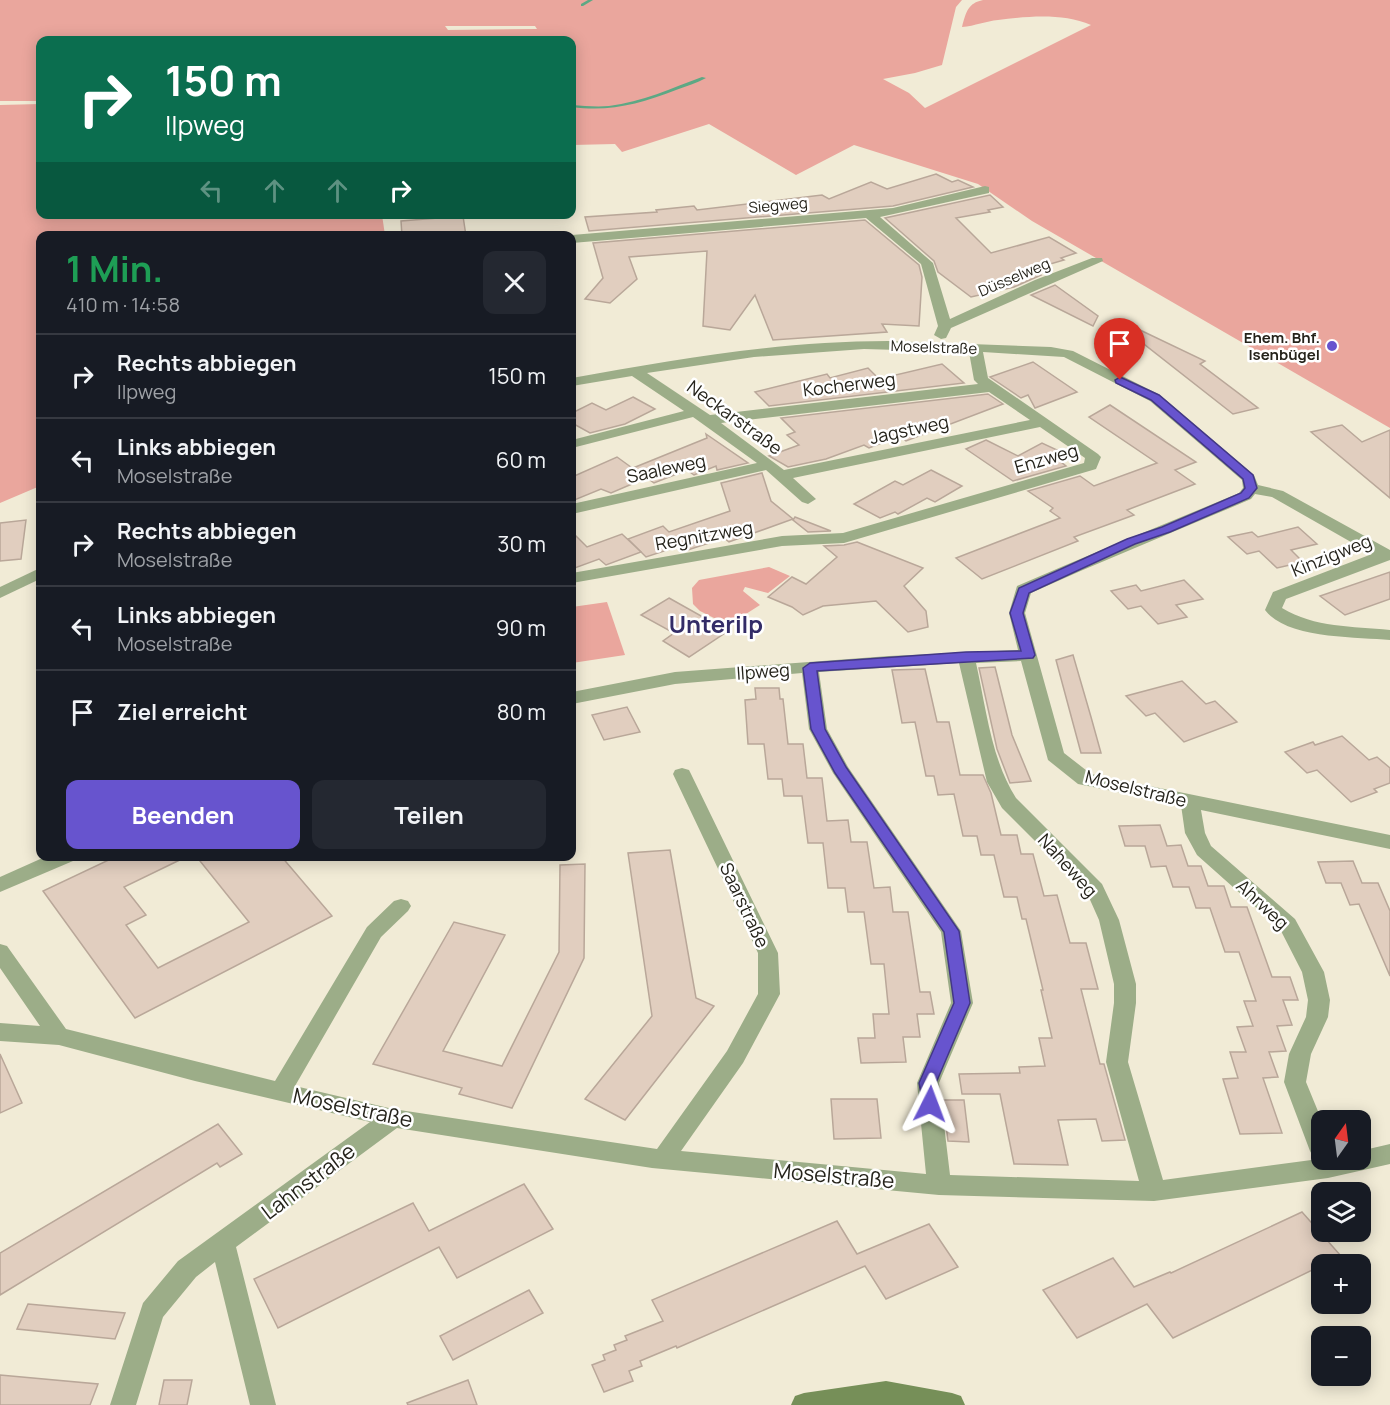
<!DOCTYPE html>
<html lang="de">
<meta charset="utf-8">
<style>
body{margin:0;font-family:Manrope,sans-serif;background:#242831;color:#f1f3f6;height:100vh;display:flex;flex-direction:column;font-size:22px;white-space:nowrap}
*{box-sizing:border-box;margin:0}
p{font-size:20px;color:#9ea1a6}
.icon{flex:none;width:33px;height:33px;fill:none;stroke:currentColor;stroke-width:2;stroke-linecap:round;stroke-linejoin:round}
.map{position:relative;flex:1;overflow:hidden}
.panel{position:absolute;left:36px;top:231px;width:540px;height:630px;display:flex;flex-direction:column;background:#171b24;border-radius:12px;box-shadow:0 3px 15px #0003}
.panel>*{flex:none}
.banner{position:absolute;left:36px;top:36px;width:540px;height:183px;border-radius:12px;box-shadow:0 3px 15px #0003;background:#0b6e4f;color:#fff;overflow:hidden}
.needle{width:39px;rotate:14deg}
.fabs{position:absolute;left:1311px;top:1110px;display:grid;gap:12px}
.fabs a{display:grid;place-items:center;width:60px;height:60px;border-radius:12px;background:#171b24;box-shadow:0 3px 15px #0003;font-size:30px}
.pin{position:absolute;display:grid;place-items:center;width:51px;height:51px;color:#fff;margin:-62px -26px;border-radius:50% 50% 50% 0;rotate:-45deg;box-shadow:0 0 6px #0007}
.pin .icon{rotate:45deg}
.me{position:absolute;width:66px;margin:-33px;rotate:3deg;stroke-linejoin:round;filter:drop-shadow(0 0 4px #0008)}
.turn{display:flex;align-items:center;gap:21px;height:126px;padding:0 30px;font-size:27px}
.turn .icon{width:78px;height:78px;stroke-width:2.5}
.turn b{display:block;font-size:42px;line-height:51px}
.lanes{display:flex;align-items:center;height:57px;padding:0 30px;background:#0003;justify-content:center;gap:30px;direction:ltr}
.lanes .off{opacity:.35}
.round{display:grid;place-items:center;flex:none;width:63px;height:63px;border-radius:12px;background:#242831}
.overview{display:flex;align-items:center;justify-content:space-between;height:102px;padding:0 30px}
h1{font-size:36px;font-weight:700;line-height:45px;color:#1e9e55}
.button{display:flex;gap:12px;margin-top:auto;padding:12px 30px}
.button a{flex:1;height:69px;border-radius:12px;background:#6754ce;color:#fff;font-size:24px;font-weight:700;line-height:69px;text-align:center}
.button a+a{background:#242831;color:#f1f3f6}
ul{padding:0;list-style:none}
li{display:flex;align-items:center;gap:18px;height:84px;padding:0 30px;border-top:2px solid #363941}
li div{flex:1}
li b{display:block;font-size:22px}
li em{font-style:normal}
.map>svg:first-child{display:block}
.green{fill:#eaa69d;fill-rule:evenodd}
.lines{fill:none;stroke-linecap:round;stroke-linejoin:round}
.stream{fill:#5da884;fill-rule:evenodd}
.building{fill:#e1cebf;stroke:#b9a799;stroke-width:1.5}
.minor{fill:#9cad88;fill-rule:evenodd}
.secondary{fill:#768f58;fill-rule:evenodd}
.route{fill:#6754ce;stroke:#433786;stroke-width:1.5}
.poi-dot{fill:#6754ce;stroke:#fff;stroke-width:2}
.labels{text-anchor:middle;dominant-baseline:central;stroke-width:5;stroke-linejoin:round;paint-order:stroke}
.far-street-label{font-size:15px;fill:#25231b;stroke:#fff}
.far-poi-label{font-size:15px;font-weight:bold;fill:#25231b;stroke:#fff;text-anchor:end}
.street-label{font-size:18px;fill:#25231b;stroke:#fff}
.near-street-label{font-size:21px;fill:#25231b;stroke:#fff}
.district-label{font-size:24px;font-weight:bold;fill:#332c67;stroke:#fff}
</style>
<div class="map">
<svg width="1390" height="1405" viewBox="0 0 1390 1405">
<rect width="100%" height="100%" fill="#f1ebd6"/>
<g class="green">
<path d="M0,0H962L956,7L942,65L915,73L883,79L909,93L925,108L1091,25C1063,13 1029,16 998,20C986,21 975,26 962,27C966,12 968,3 983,0H1390V428L1032,221L978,184L854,145L796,175L709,124L622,152L615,144L572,145V40H40V101H0ZM445,26H535L537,29L448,30Z"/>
<path d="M40,104V214L382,215L385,235L40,236V486L0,503V105Z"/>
<path d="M769,567L790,576L768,593L745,587L743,591L760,605L735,621L716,619L700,611L693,604L692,588L699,580Z"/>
<path d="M607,602L625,655L572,663V607Z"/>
</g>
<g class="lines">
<g class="stream">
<path d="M588,0H593L583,6H581V4Z"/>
<path d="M702,77L706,78C697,83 686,86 676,90C640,104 610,112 572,107V105C584,106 597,107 609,106C642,102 672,88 702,77Z"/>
</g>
</g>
<g class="building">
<path d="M936,174L952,182L958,180L973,187L893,206L589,231L585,217L657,212L656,210L694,206L697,210L822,195L829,199L871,182L887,189Z"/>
<path d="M990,195L1003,207L988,210L990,212L956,218L991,253L1049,237L1076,253L1061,258L1064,260L1033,269L1041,275L1014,287L971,297L938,272L934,261L885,218Z"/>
<path d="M463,216L466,236H402L401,221Z"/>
<path d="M865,220L919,265L922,277L919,326L882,324L887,332L773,340L755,295L730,330L703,326L707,251L629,257L637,279L610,303L585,299L603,278L593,243Z"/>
<path d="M1055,285L1098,316L1093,326L1031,295Z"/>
<path d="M1140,330L1205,361L1200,364L1258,408L1233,414L1135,337Z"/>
<path d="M1033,362L1077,392L1035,408L1028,395L1021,398L990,377Z"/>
<path d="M942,364L964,383L769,406L755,392L827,374L830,378L868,368L879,379Z"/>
<path d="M988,394L1003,404L906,441L900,436L869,448L864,445L826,459L788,467L769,456L799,445L787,435L795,432L781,418Z"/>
<path d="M633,397L655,409L625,424L590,433L572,423V413L592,403L606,410Z"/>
<path d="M1110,405L1196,462L1175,470L1195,484L1127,510L1134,515L1074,537L1078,541L982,579L956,558L1060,518L1050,511L1053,508L1028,491L1080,476L1094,486L1157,463L1089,417Z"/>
<path d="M1342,425L1362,442L1390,430V498L1311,432Z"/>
<path d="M706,434L748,463L717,470L716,466L694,475L687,470L654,483L633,468L707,438Z"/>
<path d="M986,440L1018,456L1042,443L1070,456L1061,462L1066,466L1013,481L966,449Z"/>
<path d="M617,457L646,478L611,493L601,489L572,501V477Z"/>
<path d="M931,470L962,486L935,502L927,498L898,514L895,512L880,518L854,504L895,481L903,485Z"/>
<path d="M762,473L771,501L793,519L729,542L724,538L688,550L682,545L646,557L628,539L663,526L669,532L730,511L721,483Z"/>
<path d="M795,517L831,531L808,532L793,520Z"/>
<path d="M26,520L21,559L0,561V523Z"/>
<path d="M1298,527L1317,544L1291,550L1303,562L1277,568L1259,551L1247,554L1228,537L1252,532L1258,537Z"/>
<path d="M572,532L587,547L622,534L641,552L606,565L599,559L572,569Z"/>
<path d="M857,542L923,568L904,586L926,611L928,627L908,632L876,601L823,606L803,615L792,607L768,597L792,577L806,584L837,557L824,546L844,545Z"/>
<path d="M1390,572V599L1345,615L1320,596Z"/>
<path d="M1184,580L1203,599L1176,605L1187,617L1158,624L1141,606L1128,609L1111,591L1136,585L1141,591Z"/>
<path d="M669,598L728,631L689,657L663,641L674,633L641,615Z"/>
<path d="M1073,655L1091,717L1101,753H1081L1056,660Z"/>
<path d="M995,667L1012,735L1031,781L1010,783L997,749L979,668Z"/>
<path d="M925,669L937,722H949L960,775H983L991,793L1001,835H1017L1021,854H1033L1044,896L1057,895L1070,943H1086L1098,989H1081L1100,1064H1104L1125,1140L1102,1141L1096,1119L1058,1120L1068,1165L1014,1164L1000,1094H962L959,1074L1020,1073L1019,1067L1045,1066L1039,1038H1052L1041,990H1043L1026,919H1022L1017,897H1004L994,855H981L977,836H963L954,794L938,795L934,776H926L915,722L902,723L892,670Z"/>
<path d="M1182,681L1206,704L1215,701L1237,722L1184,742L1155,713L1146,716L1126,696Z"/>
<path d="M755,688H779L780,699H783L788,744H803L807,778H822L827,821L848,820L851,842H867L874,888L890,887L893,912H908L920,992H930L934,1014H917L920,1037H903L906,1062L861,1063L858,1038H875L873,1014H889L884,964H871L864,912H848L845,888H828L823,843H808L802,796H784L782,779H768L764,744H748L745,700L756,699Z"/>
<path d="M627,707L640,732L604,740L592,715Z"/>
<path d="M1342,736L1369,760L1377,757L1390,768V783L1374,789L1377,792L1351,802L1317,770L1307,773L1285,752L1313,742L1315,745Z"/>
<path d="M1160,825L1167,846L1181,845L1188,866H1201L1208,886H1224L1231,907H1247L1272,977H1290L1298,1000H1283L1292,1025L1277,1026L1286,1051L1269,1052L1278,1077L1263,1078L1282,1133L1240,1134L1223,1079L1238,1078L1230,1052H1246L1237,1027L1253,1026L1244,1001H1256L1239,952H1225L1210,908H1196L1189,887H1173L1166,866L1151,867L1145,846H1125L1119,826Z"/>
<path d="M670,850L696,998L714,1006L625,1120L585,1099L652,1016L628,853Z"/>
<path d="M117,856H188L124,887L146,915L126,925L158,968L249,922L196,856H281L332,916L135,1018L43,891Z"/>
<path d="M1353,861L1362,883H1378L1390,911V976L1359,904L1350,905L1341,883H1326L1318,862Z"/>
<path d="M585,864L584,958L512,1108L459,1094L462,1088L373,1064L454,922L505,935L443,1051L502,1066L559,952L560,865Z"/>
<path d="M0,1054L22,1103L0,1113Z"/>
<path d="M831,1099H877L881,1138L834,1139Z"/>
<path d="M943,1100H964L969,1142L948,1141Z"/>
<path d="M218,1124L242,1154L220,1167L217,1163L0,1295V1253Z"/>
<path d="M524,1184L553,1229L457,1278L439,1247L278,1328L254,1279L413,1203L429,1231Z"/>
<path d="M1302,1212L1341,1256L1173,1338L1147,1304L1077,1338L1043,1290L1113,1258L1134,1287L1170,1272L1171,1273Z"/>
<path d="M837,1221L857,1254L929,1224L958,1267L886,1299L865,1266L677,1348L676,1346L640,1361L642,1366L629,1371L633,1381L604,1392L592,1365L605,1360L603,1355L616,1350L614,1345L627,1340L625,1336L663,1321L652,1300Z"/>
<path d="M529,1290L543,1313L453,1360L440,1336Z"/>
<path d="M28,1304L125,1313L115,1339L17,1329Z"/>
<path d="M0,1375L98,1384L90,1405H0Z"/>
<path d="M164,1380H192L187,1405H159Z"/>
<path d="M468,1380L477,1405H408L407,1403Z"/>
</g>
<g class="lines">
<g class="minor">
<path d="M985,186L989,187V193L880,217L933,263L950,319L1035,280L1092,258H1102L1103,261L951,328L946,338L941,339L934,335L938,326L921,264L866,218L572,243V235L893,208Z"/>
<path d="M888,341L1051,347L1073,351L1160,395L1254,475L1258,485L1283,491L1390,550V560L1286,599L1282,608C1315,628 1352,626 1390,630V640C1357,637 1286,639 1265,610L1273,592L1372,554L1272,497L1255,494L1251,499C1177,531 1104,560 1031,593L1025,613L1064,753L1091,774L1390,835V849L1201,810L1205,833L1211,846L1295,919L1324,972L1330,1000L1328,1017L1311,1054L1306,1082L1322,1121V1160H1360V1151L1390,1144V1164L1328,1178L1154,1201L939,1195L652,1168L397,1128L236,1247L276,1405H250L215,1262L196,1277L163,1317L136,1405H110L143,1303L178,1261L370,1122L195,1081L59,1045L0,1041V1023L40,1026L0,968V944L7,946L66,1029L275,1081L367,927L394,901L401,899L408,901L411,906L408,911L381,937L295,1086L393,1109L657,1149L727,1051L758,994V953L673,774L675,770L682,768L689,770L691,774L778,953L780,994L743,1063L681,1151L926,1174L917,1083L951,1003L941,932L833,773L809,729L802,673L675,684L572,704V692L675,672L889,656L1018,650L1009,613L1017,586C1091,554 1165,524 1239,493L1243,488L1242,480L1150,401L1064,357L983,352L988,378L1098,454L1101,457L1096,469L844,543L782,546L572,583V573L782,536L843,533L1084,463L1085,458L1040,427L793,478L816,499L808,504L802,502L766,470L572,514V504L757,463L693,417L572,448V440L684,411L632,376L572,386V378C676,359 781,341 888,341ZM864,349L969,352L974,380L978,384L710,415L647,373L754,357ZM989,392L1030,420L784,470L721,423ZM1021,661L1048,760L1078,784L1181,805L1185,833L1197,855L1280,929L1302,972L1308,1000L1306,1017L1289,1054L1284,1082L1310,1151L1314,1158L1319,1159L1163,1180L1128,1062L1136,1003V984L1119,920L1102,884L1016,798C991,759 986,707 976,663ZM959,663L987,782L1002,808L1087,893L1099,920L1114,984V1003L1106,1062L1139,1181L950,1175L939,1083L973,1003L961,931L848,767L827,729L819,672Z"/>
<path d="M40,568V579L0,598V587Z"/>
<path d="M47,856H76L73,861L0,892V877Z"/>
</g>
<path class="secondary" d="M886,1381L952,1393L961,1396L965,1405H791L795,1396L804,1393Z"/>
</g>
<path class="route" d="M1120,377L1159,395L1253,475L1257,488L1249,498L1170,532L1135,544L1029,593L1023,613L1035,655L1033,658L817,671L825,729L846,767L959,931L970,1003L936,1083L938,1104L936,1109L930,1111L924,1109L919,1083L954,1003L944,932L835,773L811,729L803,668L810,663L966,652L1021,651L1010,613L1019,588L1127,539L1162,527L1241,493L1245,488L1243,479L1151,400L1116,383L1115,380Z"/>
<circle class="poi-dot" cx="1332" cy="346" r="6"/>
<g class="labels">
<g class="far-street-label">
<text transform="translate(778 205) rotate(-5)">Siegweg</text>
<text transform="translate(1014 277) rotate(-23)">Düsselweg</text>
<text transform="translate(934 347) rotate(2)">Moselstraße</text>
</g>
<g class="far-poi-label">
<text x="1320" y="337">Ehem. Bhf.<tspan x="1320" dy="17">Isenbügel</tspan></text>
</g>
<g class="street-label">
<text transform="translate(849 384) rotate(-7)">Kocherweg</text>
<text transform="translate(735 417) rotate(36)">Neckarstraße</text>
<text transform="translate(909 429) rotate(-12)">Jagstweg</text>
<text transform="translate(1046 458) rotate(-16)">Enzweg</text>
<text transform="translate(666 468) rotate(-12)">Saaleweg</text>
<text transform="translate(704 535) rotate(-10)">Regnitzweg</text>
<text transform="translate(1331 555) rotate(-22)">Kinzigweg</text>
<text transform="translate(763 671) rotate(-4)">Ilpweg</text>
<text transform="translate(1136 788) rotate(14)">Moselstraße</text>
<text transform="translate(1068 865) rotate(48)">Naheweg</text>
<text transform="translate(1263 904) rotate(43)">Ahrweg</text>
<text transform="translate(745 905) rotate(65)">Saarstraße</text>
</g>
<g class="near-street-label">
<text transform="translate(353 1107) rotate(12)">Moselstraße</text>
<text transform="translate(834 1175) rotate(5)">Moselstraße</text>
<text transform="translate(308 1181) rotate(-37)">Lahnstraße</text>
</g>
<g class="district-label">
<text x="716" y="623">Unterilp</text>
</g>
</g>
</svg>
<div class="fabs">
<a><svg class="needle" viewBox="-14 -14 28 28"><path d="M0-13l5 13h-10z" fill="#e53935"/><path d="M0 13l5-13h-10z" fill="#9ea1a6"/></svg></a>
<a><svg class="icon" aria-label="layers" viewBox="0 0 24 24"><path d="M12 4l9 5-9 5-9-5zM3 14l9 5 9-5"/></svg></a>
<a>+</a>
<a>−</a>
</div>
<div class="pin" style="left:1120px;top:380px;background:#d93025"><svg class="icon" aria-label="arrive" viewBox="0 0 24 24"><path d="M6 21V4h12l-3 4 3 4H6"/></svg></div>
<svg class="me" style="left:930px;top:1104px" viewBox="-20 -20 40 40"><path d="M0-17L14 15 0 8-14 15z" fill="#6754ce" stroke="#fff" stroke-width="4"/></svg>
<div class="banner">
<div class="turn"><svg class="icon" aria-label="right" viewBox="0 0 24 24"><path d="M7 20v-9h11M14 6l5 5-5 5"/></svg><div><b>150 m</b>Ilpweg</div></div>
<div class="lanes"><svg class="icon off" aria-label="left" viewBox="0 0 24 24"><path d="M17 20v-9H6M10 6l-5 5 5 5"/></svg><svg class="icon off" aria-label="ahead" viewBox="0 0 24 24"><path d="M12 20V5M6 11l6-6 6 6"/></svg><svg class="icon off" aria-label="ahead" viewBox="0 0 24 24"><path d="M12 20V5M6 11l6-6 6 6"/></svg><svg class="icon" aria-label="right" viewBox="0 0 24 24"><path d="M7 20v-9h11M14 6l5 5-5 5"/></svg></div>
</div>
<section class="panel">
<div class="overview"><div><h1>1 Min.</h1><p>410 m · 14:58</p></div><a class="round"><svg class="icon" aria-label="close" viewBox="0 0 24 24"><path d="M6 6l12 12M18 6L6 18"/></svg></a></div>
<ul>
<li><svg class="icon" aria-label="right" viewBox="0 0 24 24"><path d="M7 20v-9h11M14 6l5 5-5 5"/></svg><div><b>Rechts abbiegen</b><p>Ilpweg</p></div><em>150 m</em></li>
<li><svg class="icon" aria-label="left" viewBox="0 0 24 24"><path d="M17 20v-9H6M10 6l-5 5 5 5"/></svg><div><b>Links abbiegen</b><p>Moselstraße</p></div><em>60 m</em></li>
<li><svg class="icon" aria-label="right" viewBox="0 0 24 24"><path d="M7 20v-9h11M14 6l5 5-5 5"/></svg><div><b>Rechts abbiegen</b><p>Moselstraße</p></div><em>30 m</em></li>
<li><svg class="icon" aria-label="left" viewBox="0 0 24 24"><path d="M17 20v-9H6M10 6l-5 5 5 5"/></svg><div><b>Links abbiegen</b><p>Moselstraße</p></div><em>90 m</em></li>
<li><svg class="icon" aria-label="arrive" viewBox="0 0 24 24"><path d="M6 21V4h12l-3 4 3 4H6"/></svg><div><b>Ziel erreicht</b></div><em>80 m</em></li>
</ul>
<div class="button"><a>Beenden</a><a>Teilen</a></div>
</section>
</div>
